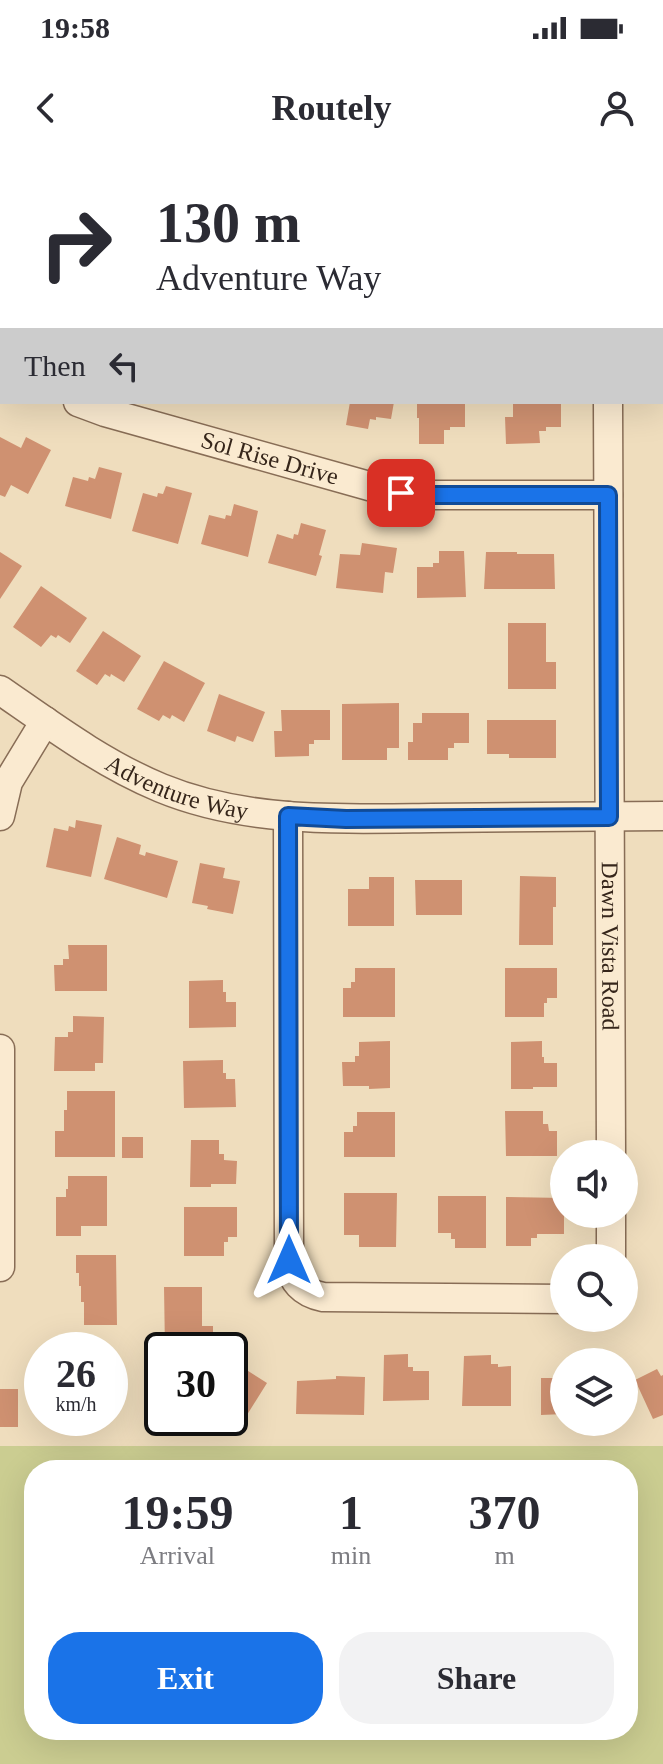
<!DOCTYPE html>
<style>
body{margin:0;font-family:"Times New Roman",serif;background:#f2f2f3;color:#2b2b33;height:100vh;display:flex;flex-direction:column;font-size:30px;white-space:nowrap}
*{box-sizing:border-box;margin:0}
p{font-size:26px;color:#7c7c81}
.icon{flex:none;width:44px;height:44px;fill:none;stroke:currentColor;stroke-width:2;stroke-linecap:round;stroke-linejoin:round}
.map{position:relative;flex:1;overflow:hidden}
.details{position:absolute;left:24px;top:1300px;width:614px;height:280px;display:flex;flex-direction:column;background:#fff;border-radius:32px;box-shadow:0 8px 32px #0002}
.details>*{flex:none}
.banner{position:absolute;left:0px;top:0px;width:664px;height:244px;box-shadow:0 8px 32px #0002;background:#fff;color:#2b2b33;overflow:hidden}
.buttons{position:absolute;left:550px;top:980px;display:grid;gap:16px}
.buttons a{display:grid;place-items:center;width:88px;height:88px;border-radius:50%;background:#fff;box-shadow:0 8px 32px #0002;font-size:40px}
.speed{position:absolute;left:24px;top:1172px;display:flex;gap:16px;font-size:40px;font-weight:700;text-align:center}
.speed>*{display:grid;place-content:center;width:104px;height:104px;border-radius:50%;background:#fff;box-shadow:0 8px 32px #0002;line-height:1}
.speed small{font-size:20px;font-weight:400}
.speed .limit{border:4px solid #111;border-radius:12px;background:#fff;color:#111}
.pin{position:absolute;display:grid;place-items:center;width:68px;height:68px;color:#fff;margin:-34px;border-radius:16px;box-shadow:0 4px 12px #0006}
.me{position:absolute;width:88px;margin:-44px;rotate:0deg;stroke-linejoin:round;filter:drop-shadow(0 0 6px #0008)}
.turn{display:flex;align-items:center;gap:28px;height:168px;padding:0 24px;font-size:36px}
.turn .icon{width:104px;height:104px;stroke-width:2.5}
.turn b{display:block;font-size:56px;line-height:68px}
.then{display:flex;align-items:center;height:76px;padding:0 24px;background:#0003;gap:16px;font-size:30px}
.eta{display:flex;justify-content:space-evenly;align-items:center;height:136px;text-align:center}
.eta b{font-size:48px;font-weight:800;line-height:56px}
.cta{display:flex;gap:16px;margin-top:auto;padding:16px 24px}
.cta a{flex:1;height:92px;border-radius:32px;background:#1a73e8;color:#fff;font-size:32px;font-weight:800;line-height:92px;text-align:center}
.cta a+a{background:#f2f2f3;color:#2b2b33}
.status{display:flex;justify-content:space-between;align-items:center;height:56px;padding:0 40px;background:#fff;direction:ltr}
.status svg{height:22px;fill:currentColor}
header{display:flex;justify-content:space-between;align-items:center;height:104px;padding:0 24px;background:#fff;font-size:36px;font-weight:800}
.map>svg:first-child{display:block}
.green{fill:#cbcd91;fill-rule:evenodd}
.building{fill:#cf9171}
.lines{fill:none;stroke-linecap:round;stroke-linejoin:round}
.minor-casing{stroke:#886d56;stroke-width:31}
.minor{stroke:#faead0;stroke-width:28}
.route-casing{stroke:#114b97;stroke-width:20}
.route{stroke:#1a73e8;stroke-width:14}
.labels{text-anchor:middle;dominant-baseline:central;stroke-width:6;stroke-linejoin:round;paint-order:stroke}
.street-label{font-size:24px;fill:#36261b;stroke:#f6e7cd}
</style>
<div class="status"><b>19:58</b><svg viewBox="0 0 49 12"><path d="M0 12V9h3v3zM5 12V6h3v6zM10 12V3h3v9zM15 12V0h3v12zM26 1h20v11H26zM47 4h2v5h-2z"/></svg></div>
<header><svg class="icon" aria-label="back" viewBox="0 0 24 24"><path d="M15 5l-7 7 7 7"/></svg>Routely<svg class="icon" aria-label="person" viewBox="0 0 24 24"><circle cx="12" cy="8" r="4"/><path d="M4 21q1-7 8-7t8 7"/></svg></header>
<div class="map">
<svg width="663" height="1604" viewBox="0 0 663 1604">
<rect width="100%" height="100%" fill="#efddbd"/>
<path class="green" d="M0,1286H663V1604H0ZM34,1310H628V1570H34Z"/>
<g class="building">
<path d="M350,242H394L391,259L376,257V260L370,259L368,269L346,265Z"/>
<path d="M417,242H465V267H450V270H444V284H419V258H417Z"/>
<path d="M513,242H561V267H546V271H539L540,283L506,284L505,257H513Z"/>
<path d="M0,277L21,288L26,277L51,290L28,334L11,325L5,337L0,335Z"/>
<path d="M99,307L122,313L111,359L65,346L73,317L88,321L89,317L95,319Z"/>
<path d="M166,326L192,333L178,384L132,371L143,333L157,337L158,333L163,334Z"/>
<path d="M234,344L258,351L248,397L201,384L209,355L225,359L226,355L231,356Z"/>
<path d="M301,363L326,370L319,395L322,396L316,416L268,403L277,374L293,379L294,374L298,375Z"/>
<path d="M362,383L397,388L393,413L385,412L383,433L336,428L340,394L360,395Z"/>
<path d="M439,391H464L466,437L417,438V407H433V403H439Z"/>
<path d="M0,392L22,406L0,439Z"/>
<path d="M486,392H517V394H554L555,429H484Z"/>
<path d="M41,426L87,458L70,483L58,475L56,478L51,475L41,487L13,467Z"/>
<path d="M508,463H546V502H556V529H508Z"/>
<path d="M103,471L141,496L124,522L111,514L110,517L105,514L97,525L76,511Z"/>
<path d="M164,501L205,523L184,562L172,555L170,559L163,555L159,561L137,549Z"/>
<path d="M219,534L265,552L253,582L237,576L235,582L207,571Z"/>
<path d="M399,543V588H387V600H342V544Z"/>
<path d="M281,550H330V580H314V584H309V596L275,597L274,571H282Z"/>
<path d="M422,553H469V583H454V588H448V600H408V582H413V563H422Z"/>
<path d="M487,560H556V598H509V594H487Z"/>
<path d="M76,660L102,665L91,717L46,707L54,668L68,671L69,666L75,668Z"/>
<path d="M117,677L141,685L139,694L145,696L146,692L178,701L167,738L104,719Z"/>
<path d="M200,703L225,708L223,718L240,721L233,754L207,749L208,746L192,743Z"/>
<path d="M520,716L556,717V747H553V785H519Z"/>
<path d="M369,717H394V766H348V729H369Z"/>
<path d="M415,720H462V755H416Z"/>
<path d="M68,785H107V831H55L54,805H63V799H69Z"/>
<path d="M355,808H395V857H343V828H351V822H355Z"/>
<path d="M505,808H557V838H547V843H544V857H505Z"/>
<path d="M223,820V832H226V842H236V867L189,868V821Z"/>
<path d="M73,856L104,857L103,903H95V911H54L55,877H68V872H73Z"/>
<path d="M390,881V928L369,929V926H343L342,902H355V896H359V882Z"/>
<path d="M542,881V897H544V903H557V927H533V929H511V882Z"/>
<path d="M223,900V913H226V919H235L236,947L184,948L183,901Z"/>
<path d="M67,931H115V997H55V971H64V950H67Z"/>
<path d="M505,951H543V964H548L549,971H557V996H506Z"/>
<path d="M357,952H395V997H344V972H353V966H357Z"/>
<rect x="122" y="977" width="21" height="21"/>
<path d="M191,980H219V994H224V1000L237,1001L236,1024H211V1027H190Z"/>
<path d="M68,1016H107V1066H81V1076H56V1037H66V1029H68Z"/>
<path d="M344,1033H397L396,1087H359V1075H344Z"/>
<path d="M438,1036H486V1088H455V1079H451V1073H438Z"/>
<path d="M506,1037L564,1038V1074H537V1078H531V1086H506Z"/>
<path d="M184,1047H237V1077H228V1082H224V1096H184Z"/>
<path d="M76,1095H116L117,1165H84V1142H81V1126H79V1113H76Z"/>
<path d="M164,1127H202V1166H213V1190H165Z"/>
<path d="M408,1194V1207H413V1211H429V1240L383,1241L384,1195Z"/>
<path d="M491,1195V1204H498V1207L511,1206V1246H462L464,1196Z"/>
<path d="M245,1209L267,1223L240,1266L230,1260V1214L234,1216L236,1213L241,1216Z"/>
<path d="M657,1209L661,1216L663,1215V1255L653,1259L635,1220Z"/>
<path d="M336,1216L365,1217L364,1255L296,1254L297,1221L336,1219Z"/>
<path d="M541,1218H564V1254L541,1255Z"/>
<rect x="0" y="1229" width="18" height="38"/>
</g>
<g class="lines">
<defs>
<g id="minor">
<path d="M569,0L578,2"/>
<path d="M40,2L52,0H442"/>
<path d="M0,39L2,36"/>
<path d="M0,197L2,198"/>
<path id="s1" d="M78,242L105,252L369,326L401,333L435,335H608"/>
<path id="s2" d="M608,242L611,994"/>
<path id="s3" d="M0,530C52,566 103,604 161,628C246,663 341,659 432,658C509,658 586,657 663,656"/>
<path d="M0,656L8,622L45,561"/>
<path d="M288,656L289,1100C291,1121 303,1133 323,1137L564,1139"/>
<path d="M0,889V1107"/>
<path d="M611,1054V1098"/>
</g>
</defs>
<use href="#minor" class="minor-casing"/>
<use href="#minor" class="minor"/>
</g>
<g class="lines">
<defs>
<path id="route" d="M289,1100L288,656L346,659L609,657L608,335H435L401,333"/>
</defs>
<use href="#route" class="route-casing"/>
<use href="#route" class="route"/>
</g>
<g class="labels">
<g class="street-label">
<text stroke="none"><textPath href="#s1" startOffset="200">Sol Rise Drive</textPath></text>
<text stroke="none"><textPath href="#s3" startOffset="204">Adventure Way</textPath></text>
<text stroke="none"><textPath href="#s2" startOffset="544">Dawn Vista Road</textPath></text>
</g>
</g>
</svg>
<div class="buttons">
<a><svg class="icon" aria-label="sound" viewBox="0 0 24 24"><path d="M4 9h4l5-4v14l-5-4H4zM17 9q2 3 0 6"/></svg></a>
<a><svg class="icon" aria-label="search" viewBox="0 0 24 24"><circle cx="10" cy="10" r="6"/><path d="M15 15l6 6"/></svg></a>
<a><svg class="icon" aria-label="layers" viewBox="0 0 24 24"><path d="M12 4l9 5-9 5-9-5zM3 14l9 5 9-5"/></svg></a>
</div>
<div class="speed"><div>26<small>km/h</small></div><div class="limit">30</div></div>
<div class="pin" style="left:401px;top:333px;background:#d93025"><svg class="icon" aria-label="arrive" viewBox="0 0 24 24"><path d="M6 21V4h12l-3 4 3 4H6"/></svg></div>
<svg class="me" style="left:289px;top:1100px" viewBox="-20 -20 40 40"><path d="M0-17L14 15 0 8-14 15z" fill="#1a73e8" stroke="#fff" stroke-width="4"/></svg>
<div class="banner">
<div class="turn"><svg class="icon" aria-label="right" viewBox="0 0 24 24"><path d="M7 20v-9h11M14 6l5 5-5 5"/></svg><div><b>130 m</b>Adventure Way</div></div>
<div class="then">Then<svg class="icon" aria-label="left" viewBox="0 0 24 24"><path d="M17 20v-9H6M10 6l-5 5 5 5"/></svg></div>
</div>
<section class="details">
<div class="eta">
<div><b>19:59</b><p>Arrival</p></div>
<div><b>1</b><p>min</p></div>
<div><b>370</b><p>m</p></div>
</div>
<div class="cta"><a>Exit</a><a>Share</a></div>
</section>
</div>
